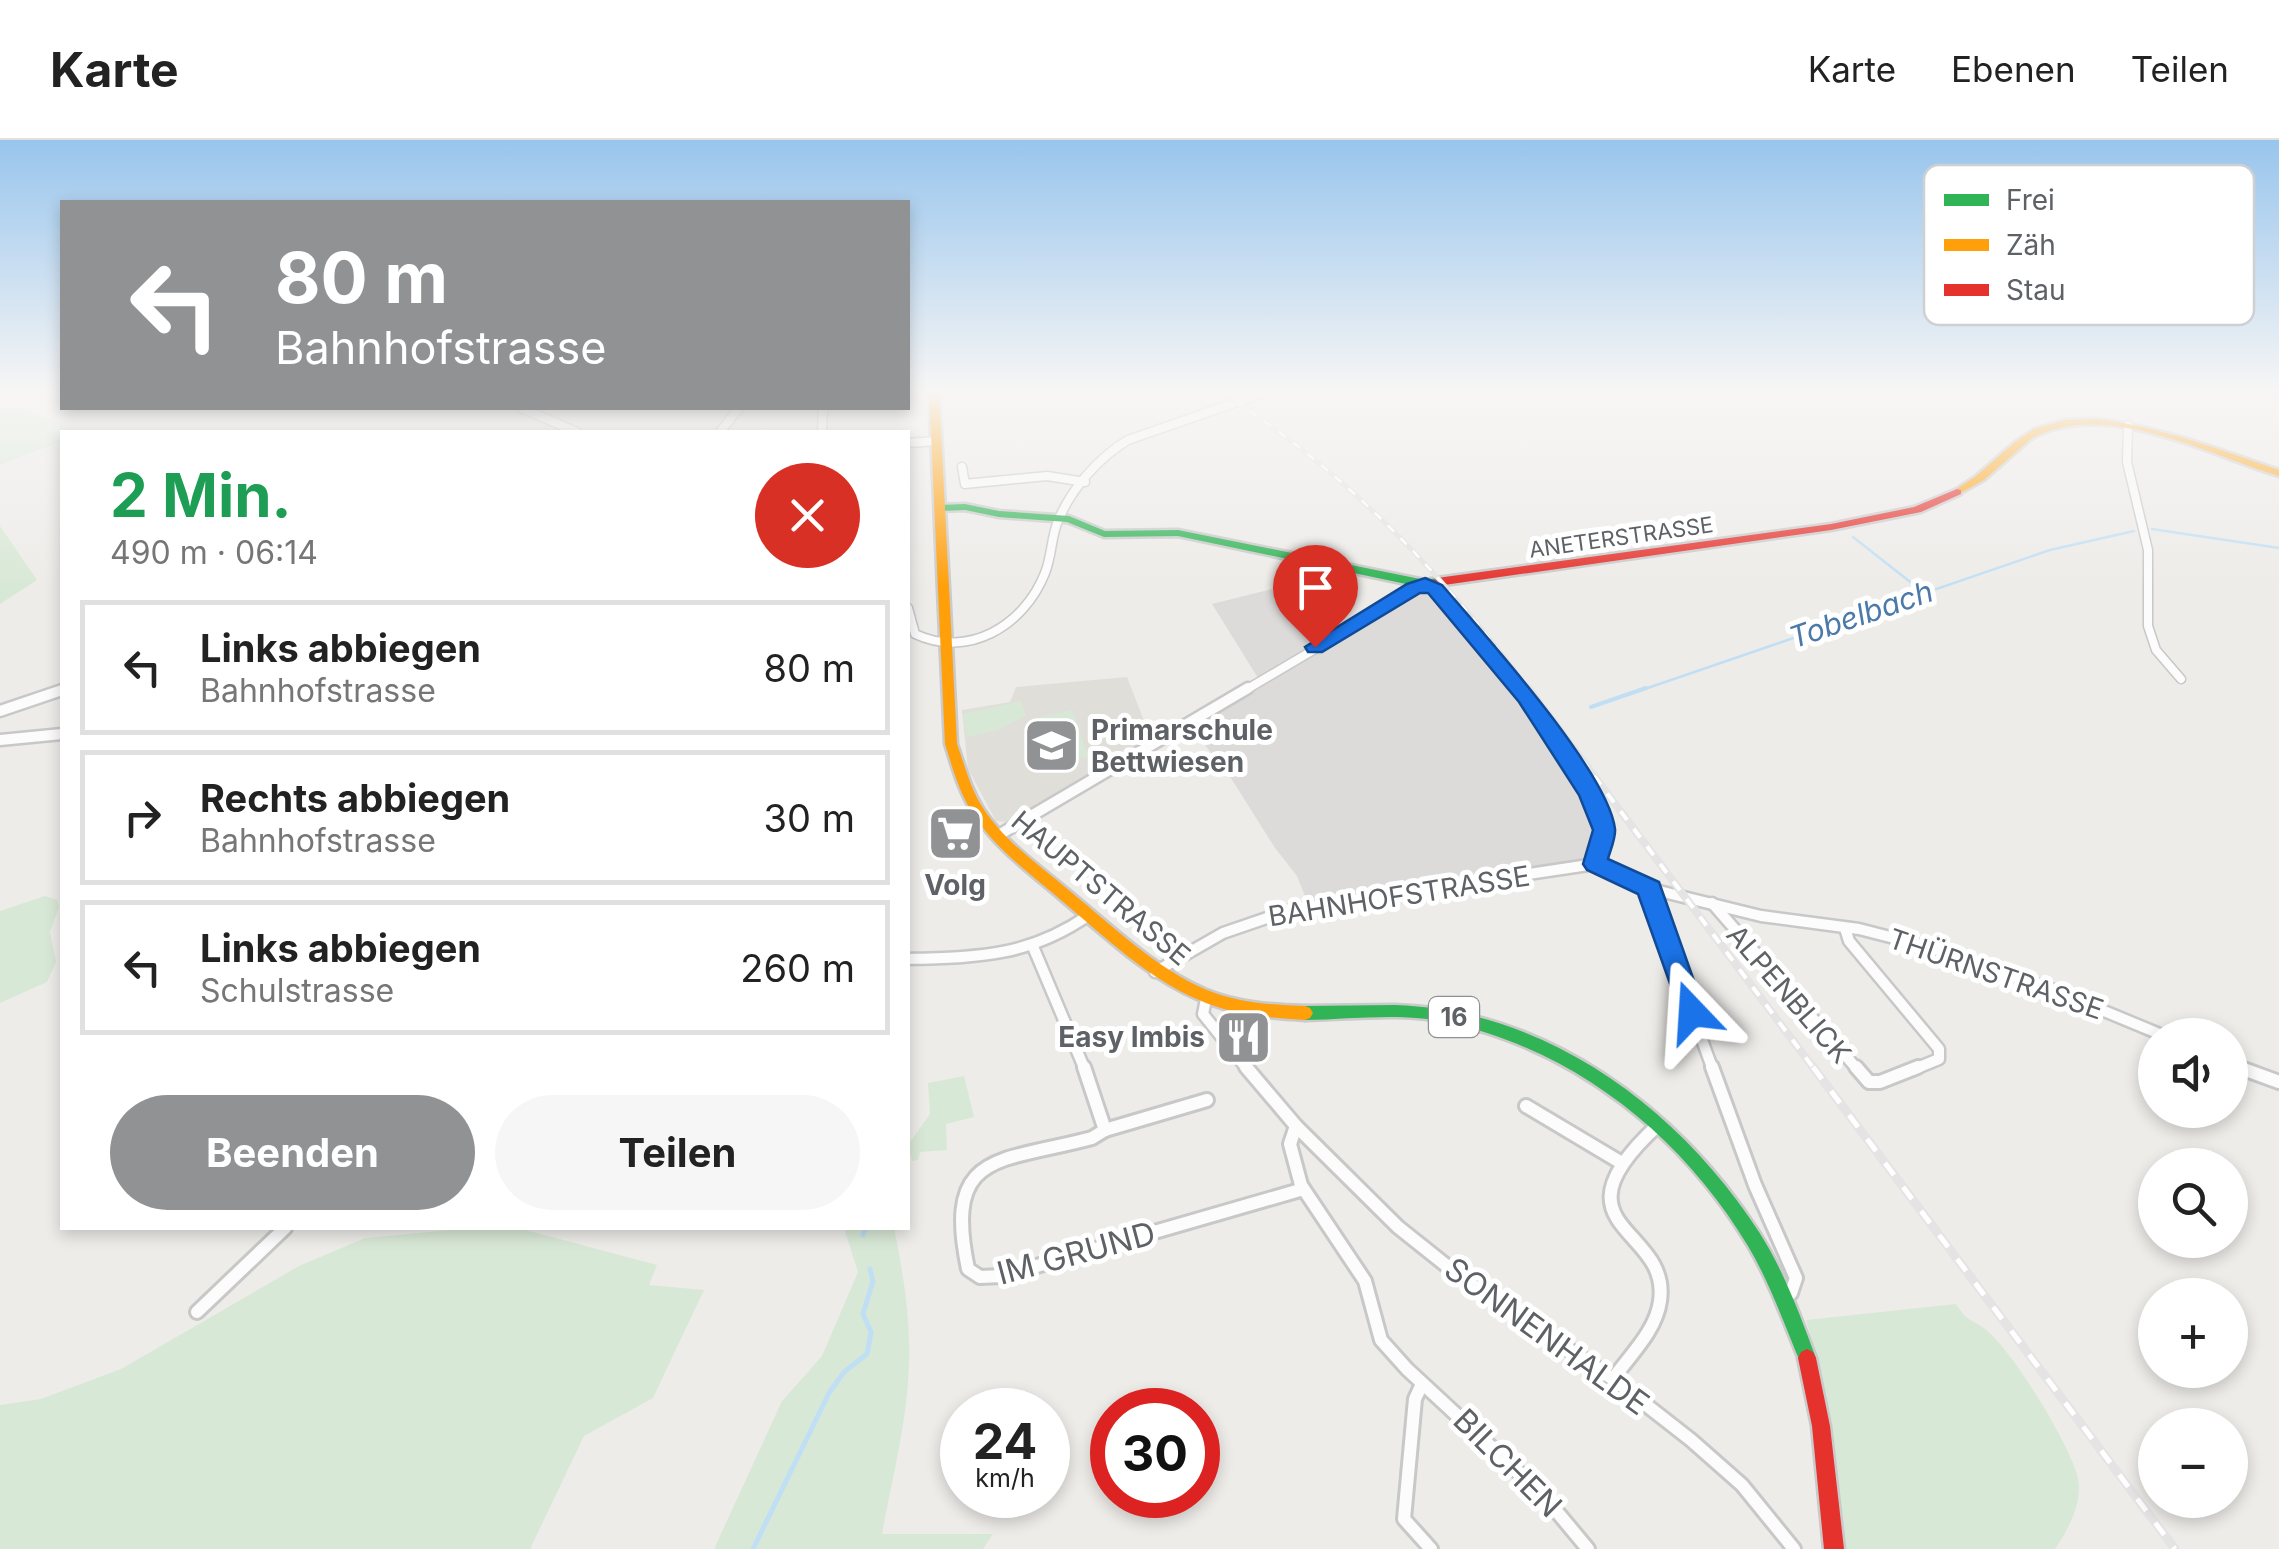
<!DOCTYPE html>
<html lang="de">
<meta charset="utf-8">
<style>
body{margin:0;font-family:Inter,sans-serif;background:#f6f6f6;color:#222;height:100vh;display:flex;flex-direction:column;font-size:38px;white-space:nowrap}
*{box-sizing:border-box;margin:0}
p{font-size:32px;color:#767676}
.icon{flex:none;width:55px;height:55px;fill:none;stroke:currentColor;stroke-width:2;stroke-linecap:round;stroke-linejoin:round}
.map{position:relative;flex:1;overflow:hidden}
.details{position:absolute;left:60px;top:290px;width:850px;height:800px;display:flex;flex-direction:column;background:#fff;border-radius:0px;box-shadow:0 5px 15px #0003}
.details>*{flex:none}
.hud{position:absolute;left:60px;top:60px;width:850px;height:210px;border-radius:0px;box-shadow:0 5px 15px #0003;background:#909294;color:#fff;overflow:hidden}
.tools{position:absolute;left:2138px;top:878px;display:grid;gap:20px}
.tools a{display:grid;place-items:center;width:110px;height:110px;border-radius:50%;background:#fff;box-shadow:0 5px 15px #0003;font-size:50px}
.speed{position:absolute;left:940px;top:1248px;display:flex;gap:20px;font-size:50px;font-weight:700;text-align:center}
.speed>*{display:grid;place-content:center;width:130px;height:130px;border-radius:50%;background:#fff;box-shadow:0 5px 15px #0003;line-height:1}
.speed small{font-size:25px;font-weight:400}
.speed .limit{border:15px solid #d22;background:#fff;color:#111}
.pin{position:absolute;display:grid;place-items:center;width:85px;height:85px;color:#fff;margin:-102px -42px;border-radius:50% 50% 50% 0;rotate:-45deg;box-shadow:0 0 10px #0007}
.pin .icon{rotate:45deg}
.me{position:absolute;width:110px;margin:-55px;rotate:340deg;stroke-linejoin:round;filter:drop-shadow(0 0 8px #0008)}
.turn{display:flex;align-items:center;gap:35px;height:210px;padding:0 50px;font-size:45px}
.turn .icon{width:130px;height:130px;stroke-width:2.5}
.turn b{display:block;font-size:70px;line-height:85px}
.round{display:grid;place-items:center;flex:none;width:105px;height:105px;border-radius:52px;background:#f6f6f6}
.summary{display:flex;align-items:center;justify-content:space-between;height:170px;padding:0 50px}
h1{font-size:60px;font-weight:700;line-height:75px;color:#1e9e55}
.cta{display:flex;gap:20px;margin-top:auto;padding:20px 50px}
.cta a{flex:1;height:115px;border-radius:60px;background:#909294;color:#fff;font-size:40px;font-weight:700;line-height:115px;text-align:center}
.cta a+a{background:#f6f6f6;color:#222}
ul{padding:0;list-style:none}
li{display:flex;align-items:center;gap:30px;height:135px;margin:0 20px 15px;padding:0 30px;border:5px solid #e0e0e0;border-radius:0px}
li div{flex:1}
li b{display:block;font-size:38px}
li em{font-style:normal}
header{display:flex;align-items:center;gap:60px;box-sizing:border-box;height:140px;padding:0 50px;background:#fff;border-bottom:2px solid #e0e0e0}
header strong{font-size:48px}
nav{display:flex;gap:55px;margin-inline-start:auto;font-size:35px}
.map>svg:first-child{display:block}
.industrial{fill:#dddbd9}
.education{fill:#e0ded9}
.green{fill:#d8e8d6}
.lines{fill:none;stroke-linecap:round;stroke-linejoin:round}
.stream-far2{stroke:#c1dff4;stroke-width:2.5}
.stream-far1{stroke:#c1dff4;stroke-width:4}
.stream{stroke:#c1dff4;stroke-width:5}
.street-far2-casing{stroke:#c8c8c8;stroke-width:11}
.street-far1-casing{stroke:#c8c8c8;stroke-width:15}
.street-casing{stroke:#c8c8c8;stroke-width:18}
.fast-casing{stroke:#cacaca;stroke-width:5}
.slow-casing{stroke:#cacaca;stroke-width:5}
.jam-casing{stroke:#cacaca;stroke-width:5}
.street-far2{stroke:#fcfcfc;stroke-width:8}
.street-far1{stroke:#fcfcfc;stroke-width:10}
.street{stroke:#fcfcfc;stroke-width:12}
.fast{fill:#30b455;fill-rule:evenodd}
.slow{fill:#ff9f0a;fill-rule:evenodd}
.jam{fill:#e5322d;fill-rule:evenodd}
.rail-far2-casing{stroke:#e3e4e3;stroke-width:5}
.rail-far1-casing{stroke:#e3e4e3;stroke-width:8}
.rail-casing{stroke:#e3e4e3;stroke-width:9}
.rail-far2{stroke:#fff;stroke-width:2.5;stroke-dasharray:9;stroke-linecap:butt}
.rail-far1{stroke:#fff;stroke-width:4;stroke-dasharray:11;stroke-linecap:butt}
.rail{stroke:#fff;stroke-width:5;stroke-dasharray:15;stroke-linecap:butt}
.route{fill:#1a73e8;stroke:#114b97;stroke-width:2.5}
.labels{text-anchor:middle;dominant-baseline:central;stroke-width:10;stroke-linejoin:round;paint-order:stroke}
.far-street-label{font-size:22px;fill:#5e6266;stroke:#fff}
.shield{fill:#fff;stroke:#8e9194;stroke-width:2.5}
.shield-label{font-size:25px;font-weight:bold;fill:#5e6266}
.poi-label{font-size:28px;font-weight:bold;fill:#5e6266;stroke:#fff;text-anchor:start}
.street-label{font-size:28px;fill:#5e6266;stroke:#fff}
.water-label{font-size:30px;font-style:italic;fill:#4b7aaa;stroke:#fff}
.near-street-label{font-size:32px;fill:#5e6266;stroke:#fff}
.key{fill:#fff;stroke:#cfd0d1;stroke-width:2.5}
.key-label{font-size:28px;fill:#5e6266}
</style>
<header>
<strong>Karte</strong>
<nav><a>Karte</a><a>Ebenen</a><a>Teilen</a></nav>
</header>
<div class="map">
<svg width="2279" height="1409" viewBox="0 0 2279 1409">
<rect width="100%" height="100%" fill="#edece9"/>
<g class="industrial">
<path d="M1296,443L1331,493L1258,538L1212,464Z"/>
<path d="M1425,444L1435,449L1540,576L1603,683L1595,724L1309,766L1297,736L1275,708L1229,635L1187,583Z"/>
</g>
<path class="education" d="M1127,537L1151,599L1008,682L996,681L968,629L962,570L1010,562L1016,547Z"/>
<g class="green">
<path d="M19,267C40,278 56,279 77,292H62V301L0,325V269Z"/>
<path d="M0,386L37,440L0,464Z"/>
<path d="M1021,561L1026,576L997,590L967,597L963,574Z"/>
<path d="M1072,570L1088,617L1055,624L1040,577Z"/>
<path d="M45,756L57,760L59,767L50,792L56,822L47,842L0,863V771Z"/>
<path d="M964,936L974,977L946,984L947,1010L920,1012L918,1020L912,1021L908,1005L930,974L928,943Z"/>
<path d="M472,1088H518L657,1125L649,1145L704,1150L653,1258L584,1296L530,1409H0V1265L41,1259L121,1229L299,1126L365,1098Z"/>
<path d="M844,1088H894C903,1131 911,1181 909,1226C907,1283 892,1339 882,1394H993L983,1409H714L782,1261L822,1216L858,1132Z"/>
<path d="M1956,1164C1969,1183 1968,1177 1984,1188C2009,1205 2078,1315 2079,1345C2080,1367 2067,1392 2055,1409H1845C1836,1332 1828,1255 1806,1180Z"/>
</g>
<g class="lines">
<g class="stream-far2">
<path d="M2152,389L2279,408"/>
<path d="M1853,397L1923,452"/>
<path d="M1639,551L2050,410L2134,391"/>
</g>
<path class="stream-far1" d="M1591,567L1646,548"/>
<g class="stream">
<path d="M863,1095L866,1088"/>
<path d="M753,1409L829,1253L844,1232L867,1214L871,1192L863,1174L873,1141L870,1129"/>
</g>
<defs>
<g id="street-far2">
<path d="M521,268L577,292"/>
<path d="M2128,285L2127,322L2148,410V486L2156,510L2181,539"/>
<path d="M720,292L739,268"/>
<path d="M822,292L823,268"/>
<path d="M908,303L937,301"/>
<path d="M962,327L965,344L1047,336L1085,342"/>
<path d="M908,468L915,494C968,519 1024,486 1045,433C1052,416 1051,397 1058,381C1071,349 1099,317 1128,300L1269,251"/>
<path d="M1244,551L1425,444L1435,449L1521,551"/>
</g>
<g id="street-far1">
<path d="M1519,548L1590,652L1604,690L1595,724"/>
<path d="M0,571L62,550"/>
<path d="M0,600L62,594"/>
<path d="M997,696L1248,548"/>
<path d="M1651,749L1761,776L1859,789L1937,809L2051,849L2162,895"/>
<path d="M1712,763L1858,930"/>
<path d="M1845,788L1849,801L1939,909V919L1912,930"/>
<path d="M1034,809L1085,930"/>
<path d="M908,819C979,817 1028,817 1089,775"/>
<path d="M1155,832L1223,793L1290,770L1595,724L1651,749L1650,758L1713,930"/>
<path d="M1206,859L1203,874L1248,930"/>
<path d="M2230,924L2245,930"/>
</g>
<g id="street">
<path d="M1084,927L1105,990L1092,998C999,1023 943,1010 968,1129L980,1137L1002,1136L1300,1050"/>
<path d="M1246,927L1296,986L1398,1087L1462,1138L1613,1239L1691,1300L1742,1345L1794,1409"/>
<path d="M1712,927L1755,1045L1796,1138L1791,1153L1783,1154"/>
<path d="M1856,927L1869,942H1880L1918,927"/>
<path d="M2238,927L2279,942"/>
<path d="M1526,966L1620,1022"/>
<path d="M1296,986L1290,1004L1301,1045L1365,1141L1381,1200L1407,1229L1543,1355L1588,1409"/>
<path d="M1105,990L1207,960"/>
<path d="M197,1172L285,1088"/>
<path d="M1613,1239C1630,1215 1656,1191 1660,1161C1671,1086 1545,1089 1658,985"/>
<path d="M1422,1244L1415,1259L1404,1379L1431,1409"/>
</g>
<g id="fast">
<path d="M965,364L999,371L1069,376L1105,391L1178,390L1425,440L1437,438L1443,442L1441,445L1425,448L1178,396L1104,397L1067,382L999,377L965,370L940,371L935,368L940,365Z"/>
<path d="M1395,865C1547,870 1679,968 1759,1092C1784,1131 1800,1175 1816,1218L1813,1224L1807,1227L1801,1224C1784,1184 1770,1143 1748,1106C1682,996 1576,911 1450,883C1403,872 1353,879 1305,880L1300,878L1297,873L1300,868L1305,866Z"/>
</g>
<g id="slow">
<path d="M929,251H939L957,604C965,626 970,648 983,668C1005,702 1040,726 1071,752C1114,787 1155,828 1207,850C1239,863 1272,865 1305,866L1310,868L1313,873L1310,878L1305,880C1269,878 1233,875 1199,860C1147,838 1105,797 1062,761C1031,734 996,710 974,675C959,653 953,629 945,604Z"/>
<path d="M2095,279C2159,286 2218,309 2279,330V336C2208,315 2103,258 2031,299L1984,340L1957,355L1952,352L1976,336L2015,302L2034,289L2065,280Z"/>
</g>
<g id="jam">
<path d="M1957,349L1961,350V354L1921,372L1831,390L1437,446L1431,442L1437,438L1831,384L1914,367Z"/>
<path d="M1807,1209L1813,1212L1816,1218L1830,1286L1844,1409H1824L1812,1286L1798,1218L1801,1212Z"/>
</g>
</defs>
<use href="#street-far2" class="street-far2-casing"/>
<use href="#street-far1" class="street-far1-casing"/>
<use href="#street" class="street-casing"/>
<use href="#fast" class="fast-casing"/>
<use href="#slow" class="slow-casing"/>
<use href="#jam" class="jam-casing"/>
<use href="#street-far2" class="street-far2"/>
<use href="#street-far1" class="street-far1"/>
<use href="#street" class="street"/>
<use href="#fast" class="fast"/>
<use href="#slow" class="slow"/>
<use href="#jam" class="jam"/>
<defs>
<path id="rail-far2" d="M1219,251C1345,330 1441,432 1530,551"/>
<path id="rail-far1" d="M1528,548L1815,930"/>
<path id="rail" d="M1813,927L2175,1409"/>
</defs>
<use href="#rail-far2" class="rail-far2-casing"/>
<use href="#rail-far1" class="rail-far1-casing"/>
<use href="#rail" class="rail-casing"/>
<use href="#rail-far2" class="rail-far2"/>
<use href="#rail-far1" class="rail-far1"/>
<use href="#rail" class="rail"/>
</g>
<linearGradient id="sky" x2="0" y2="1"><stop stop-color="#98c5ed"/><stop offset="0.56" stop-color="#f7f6f5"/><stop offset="1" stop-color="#f7f6f5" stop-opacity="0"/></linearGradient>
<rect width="2279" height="448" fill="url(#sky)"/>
<path class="route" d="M1425,438L1442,445C1483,493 1608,631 1615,689C1616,698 1610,711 1608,719L1659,742L1705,872L1701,880L1692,883L1683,880L1638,754L1587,730L1583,724L1593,690L1579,655L1519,562L1428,453H1420L1322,512H1308L1305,507L1407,444Z"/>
<defs>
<symbol id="school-square" viewBox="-11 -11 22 22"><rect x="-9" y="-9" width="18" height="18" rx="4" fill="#909294" stroke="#fff"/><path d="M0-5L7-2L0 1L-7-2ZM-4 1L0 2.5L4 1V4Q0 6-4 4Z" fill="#fff"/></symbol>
<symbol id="supermarket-square" viewBox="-11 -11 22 22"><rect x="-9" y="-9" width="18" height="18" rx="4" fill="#909294" stroke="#fff"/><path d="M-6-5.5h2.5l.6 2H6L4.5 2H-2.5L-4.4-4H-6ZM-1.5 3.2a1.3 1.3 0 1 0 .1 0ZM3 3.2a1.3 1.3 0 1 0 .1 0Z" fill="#fff"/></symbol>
<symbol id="restaurant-square" viewBox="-11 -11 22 22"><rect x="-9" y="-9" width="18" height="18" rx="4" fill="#909294" stroke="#fff"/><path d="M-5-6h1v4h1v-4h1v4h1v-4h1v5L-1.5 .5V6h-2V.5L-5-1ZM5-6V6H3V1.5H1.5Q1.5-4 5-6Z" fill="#fff"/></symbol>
</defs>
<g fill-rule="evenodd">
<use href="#school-square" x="1020" y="574" width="63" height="63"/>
<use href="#supermarket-square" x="924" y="662" width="63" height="63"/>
<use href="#restaurant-square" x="1212" y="866" width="63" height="63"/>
</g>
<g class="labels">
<g class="far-street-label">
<text transform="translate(1621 397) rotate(-8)">ANETERSTRASSE</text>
</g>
<rect class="shield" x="1429" y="857" width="50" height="40" rx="8"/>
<g class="shield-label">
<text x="1454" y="877">16</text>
</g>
<g class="poi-label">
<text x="1091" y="590">Primarschule<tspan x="1091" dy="32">Bettwiesen</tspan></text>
<text x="955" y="745" text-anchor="middle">Volg</text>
<text x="1205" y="897" text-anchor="end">Easy Imbis</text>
</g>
<g class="street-label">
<text transform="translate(1101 748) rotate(40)">HAUPTSTRASSE</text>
<text transform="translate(1399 756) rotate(-9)">BAHNHOFSTRASSE</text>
<text transform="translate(1996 834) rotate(19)">THÜRNSTRASSE</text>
<text transform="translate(1789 854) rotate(49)">ALPENBLICK</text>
</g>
<g class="water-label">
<text transform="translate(1861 474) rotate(-19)">Tobelbach</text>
</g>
<g class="near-street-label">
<text transform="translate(1076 1113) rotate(-15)">IM GRUND</text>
<text transform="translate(1547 1196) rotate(36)">SONNENHALDE</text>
<text transform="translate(1508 1323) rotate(45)">BILCHEN</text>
</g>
</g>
<rect x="1924" y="25" width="330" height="160" rx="15" class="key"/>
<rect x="1944" y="54" width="45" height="12" fill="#30b455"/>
<rect x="1944" y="99" width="45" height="12" fill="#ff9f0a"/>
<rect x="1944" y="144" width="45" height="12" fill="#e5322d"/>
<g class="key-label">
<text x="2006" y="70">Frei</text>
<text x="2006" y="115">Zäh</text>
<text x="2006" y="160">Stau</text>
</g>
</svg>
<div class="tools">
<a><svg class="icon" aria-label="sound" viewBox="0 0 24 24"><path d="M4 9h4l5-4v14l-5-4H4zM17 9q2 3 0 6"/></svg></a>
<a><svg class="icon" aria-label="search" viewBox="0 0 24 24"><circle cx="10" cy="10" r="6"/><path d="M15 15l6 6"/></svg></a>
<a>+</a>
<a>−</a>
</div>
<div class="speed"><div>24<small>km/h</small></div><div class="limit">30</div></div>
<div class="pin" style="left:1315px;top:507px;background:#d93025"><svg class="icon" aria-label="arrive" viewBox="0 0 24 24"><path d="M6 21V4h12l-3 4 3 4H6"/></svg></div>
<svg class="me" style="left:1692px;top:872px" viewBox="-20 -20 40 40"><path d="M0-17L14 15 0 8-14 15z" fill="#1a73e8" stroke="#fff" stroke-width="4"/></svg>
<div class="hud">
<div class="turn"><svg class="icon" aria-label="left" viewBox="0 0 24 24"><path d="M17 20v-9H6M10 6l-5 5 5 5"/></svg><div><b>80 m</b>Bahnhofstrasse</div></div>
</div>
<section class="details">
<div class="summary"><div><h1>2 Min.</h1><p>490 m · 06:14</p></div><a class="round" style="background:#d93025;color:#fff"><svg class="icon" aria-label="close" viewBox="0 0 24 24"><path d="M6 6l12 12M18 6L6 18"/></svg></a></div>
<ul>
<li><svg class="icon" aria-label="left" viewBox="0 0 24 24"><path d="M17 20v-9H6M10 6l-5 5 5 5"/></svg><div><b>Links abbiegen</b><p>Bahnhofstrasse</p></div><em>80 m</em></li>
<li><svg class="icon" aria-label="right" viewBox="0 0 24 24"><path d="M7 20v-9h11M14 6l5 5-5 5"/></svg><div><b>Rechts abbiegen</b><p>Bahnhofstrasse</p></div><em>30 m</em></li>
<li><svg class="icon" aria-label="left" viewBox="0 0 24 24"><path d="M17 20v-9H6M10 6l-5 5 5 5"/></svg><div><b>Links abbiegen</b><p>Schulstrasse</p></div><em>260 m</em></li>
</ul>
<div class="cta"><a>Beenden</a><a>Teilen</a></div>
</section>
</div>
